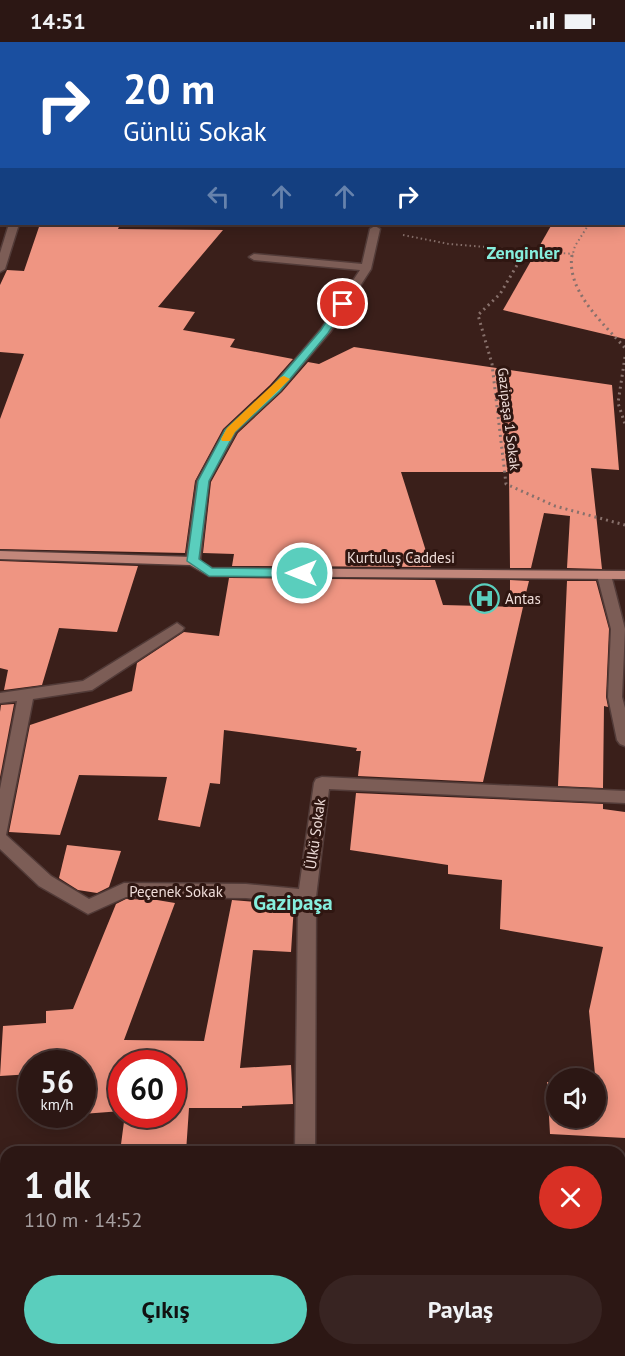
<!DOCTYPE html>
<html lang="tr">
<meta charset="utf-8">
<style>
body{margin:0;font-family:"PT Sans",sans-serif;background:#382422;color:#f1f3f6;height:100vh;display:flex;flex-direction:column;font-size:22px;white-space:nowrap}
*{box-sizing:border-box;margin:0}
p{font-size:20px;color:#a69fa0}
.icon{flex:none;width:33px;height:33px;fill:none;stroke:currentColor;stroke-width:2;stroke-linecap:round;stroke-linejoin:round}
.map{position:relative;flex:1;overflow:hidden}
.sheet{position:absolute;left:0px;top:1104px;width:626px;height:210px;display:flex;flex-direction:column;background:#2c1714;border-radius:18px 18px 0 0;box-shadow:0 3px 15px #0003,0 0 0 2px #483634}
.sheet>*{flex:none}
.banner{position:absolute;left:0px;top:0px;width:626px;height:183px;box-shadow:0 3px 15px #0003,0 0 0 2px #483634;background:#1a4fa0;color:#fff;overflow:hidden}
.tools{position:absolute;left:546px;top:1026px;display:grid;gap:12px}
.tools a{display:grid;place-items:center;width:60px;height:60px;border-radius:50%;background:#2c1714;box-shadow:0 3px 15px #0003,0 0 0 2px #483634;font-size:30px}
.speed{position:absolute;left:18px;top:1008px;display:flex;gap:12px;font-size:30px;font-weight:700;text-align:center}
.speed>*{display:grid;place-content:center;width:78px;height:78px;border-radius:50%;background:#2c1714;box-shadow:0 3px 15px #0003,0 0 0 2px #483634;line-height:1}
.speed small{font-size:15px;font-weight:400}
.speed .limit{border:9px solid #d22;background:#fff;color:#111}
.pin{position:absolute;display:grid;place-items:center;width:51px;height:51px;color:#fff;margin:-26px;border:3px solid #fff;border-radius:50%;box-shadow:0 2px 6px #0007}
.me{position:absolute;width:66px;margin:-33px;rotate:270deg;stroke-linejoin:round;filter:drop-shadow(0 0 4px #0008)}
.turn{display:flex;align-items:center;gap:21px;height:126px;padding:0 24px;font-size:27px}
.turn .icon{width:78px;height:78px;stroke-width:2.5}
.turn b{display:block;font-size:42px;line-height:51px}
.lanes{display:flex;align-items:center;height:57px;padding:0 24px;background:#0003;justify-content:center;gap:30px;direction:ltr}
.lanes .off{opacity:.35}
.round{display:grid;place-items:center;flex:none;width:63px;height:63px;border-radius:32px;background:#382422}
.headline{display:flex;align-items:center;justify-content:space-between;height:102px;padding:0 24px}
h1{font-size:36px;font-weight:800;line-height:45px}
.cta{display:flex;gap:12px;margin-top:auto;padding:12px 24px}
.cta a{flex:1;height:69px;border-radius:36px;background:#5acebd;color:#111;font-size:24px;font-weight:800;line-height:69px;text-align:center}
.cta a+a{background:#382422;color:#f1f3f6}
.status{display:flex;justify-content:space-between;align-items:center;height:42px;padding:0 30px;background:#2c1714;direction:ltr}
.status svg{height:16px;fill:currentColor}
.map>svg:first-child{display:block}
.building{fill:#ef9582}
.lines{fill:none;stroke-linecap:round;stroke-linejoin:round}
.street-casing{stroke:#523b38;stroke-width:3}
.primary-casing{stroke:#523b38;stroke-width:3}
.path-far1{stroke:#87706b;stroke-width:2;stroke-dasharray:1.5 3;stroke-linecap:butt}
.path{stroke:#87706b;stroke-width:3;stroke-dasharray:2 4;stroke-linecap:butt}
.street{fill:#7c5d56;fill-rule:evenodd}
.primary{fill:#c2877b;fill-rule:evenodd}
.route{fill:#5acebd;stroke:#3a867b;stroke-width:1.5}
.slow{fill:#f59e0b}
.labels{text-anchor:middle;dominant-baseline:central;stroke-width:6;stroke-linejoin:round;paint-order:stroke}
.far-street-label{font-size:14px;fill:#efddd9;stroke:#2f1611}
.street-label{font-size:15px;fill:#efddd9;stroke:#2f1611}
.poi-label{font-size:15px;fill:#efddd9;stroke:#2f1611;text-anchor:start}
.far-district-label{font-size:18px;font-weight:bold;fill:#86eedd;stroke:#2f1611}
.district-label{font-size:21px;font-weight:bold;fill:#86eedd;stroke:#2f1611}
</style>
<div class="status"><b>14:51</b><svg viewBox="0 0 49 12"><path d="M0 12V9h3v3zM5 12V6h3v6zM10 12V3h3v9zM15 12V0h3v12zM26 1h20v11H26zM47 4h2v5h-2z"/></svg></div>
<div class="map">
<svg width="625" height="1314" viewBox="0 0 625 1314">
<rect width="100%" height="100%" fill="#3a1f1a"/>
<g class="building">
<path d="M40,182H120L118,187L223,188L158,265L195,270L183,288L235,297L230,305L293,317L270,343L223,387L195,439L185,511L0,507V377L24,312L0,310V243L7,228L24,229Z"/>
<path d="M552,182H625V297L503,268Z"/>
<path d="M354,305L612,343L619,428L591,426L602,527L567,526L570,474L544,471L531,526H510L509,430H401L431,525L232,524L234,512L203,511L211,440L238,391L282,350L308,320L319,322Z"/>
<path d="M0,519L138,524L117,590L59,586L42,643L4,648L8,628L0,626Z"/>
<path d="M229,536L435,538L443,563L523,565L483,740L358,734L361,709H356L357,706L224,688L220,742L210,741L200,785L158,778L167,735L79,733L60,793L9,790L30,683L132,649L137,621L184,590L219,594Z"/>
<path d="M510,538L529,539L525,555L510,554Z"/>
<path d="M567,539H596L609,587L606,655L608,665L604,664L603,746L558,744Z"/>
<path d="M14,662L0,735V670L1,663Z"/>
<path d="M356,751L603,762V767L625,770V1096L550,1092L547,1040L556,1041V1076H596V1043L589,969L603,905L500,887L502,838L448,832V823L350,808Z"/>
<path d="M67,803L121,809L109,845L97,851L78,848L59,836Z"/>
<path d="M126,857L157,858L175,861L124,998L204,999L232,858L294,863L291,910L253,908L240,1026L291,1023L293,1062L242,1064V1066H189L186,1110H120L125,1072H172V1022H122V1069L82,1072V1022H32V1032L0,1034L3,984L46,981V969L73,967L116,862Z"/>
</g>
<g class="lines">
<defs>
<g id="street">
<rect x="0" y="17" width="2" height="4"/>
<rect x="624" y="27" width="1" height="4"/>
<rect x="0" y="92" width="2" height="6"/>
<path d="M9,182H19L5,227L0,230V211Z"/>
<path d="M375,184L380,187L371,227L331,289L280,349L236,390L209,439L200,519L198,522H188L186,519L197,439L225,388L272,345L321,287L360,228L254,218L249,215L254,212L362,222L370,187Z"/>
<path d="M604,529L611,533L625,587L622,655L625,666V704L620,702L617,698L608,655L611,587L597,533Z"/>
<path d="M177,581L184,586L182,589L92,648L33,657L6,793L51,834L89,857L124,841L246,842L299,847L314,741L316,737L322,735L625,749V761L329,747L316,855L315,1110H295L298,861L246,856L126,855L88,872L39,844L0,807V747L17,659L0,661V651L83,639Z"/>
<path d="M273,1308H331L329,1314H271Z"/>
</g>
<path id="primary" d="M0,509L193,515L212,526L625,529V537L209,534L190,523L0,517Z"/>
</defs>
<use href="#street" class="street-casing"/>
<use href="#primary" class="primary-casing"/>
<g class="path-far1">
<path d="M390,2L396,0"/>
<path d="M403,193L449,202L573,212"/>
<path d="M522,215L526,208"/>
<path d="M572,215L575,204L589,182"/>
</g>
<g class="path">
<path d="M523,213L500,252L478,273L492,322L506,442L555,464L625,483"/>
<path d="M572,213C566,249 604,282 625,306"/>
<path d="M625,315L618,361L625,382"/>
</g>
<use href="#street" class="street"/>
<use href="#primary" class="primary"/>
</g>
<path class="route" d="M343,259L347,262L328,291L280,349L235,390L209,439L199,517L212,526L302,527L308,531L302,535L209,534L187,519L198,439L225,388L272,345L321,288L339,260Z"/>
<path class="slow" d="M284,334L290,337L288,339L235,390L230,399H222L221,397L227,386L281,335Z"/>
<defs>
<symbol id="hospital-ring" viewBox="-11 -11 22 22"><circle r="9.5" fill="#2f1611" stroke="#5acebd" stroke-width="1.5"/><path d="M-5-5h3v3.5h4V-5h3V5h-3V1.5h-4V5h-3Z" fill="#5acebd"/></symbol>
</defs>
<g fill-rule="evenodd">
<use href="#hospital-ring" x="468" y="540" width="33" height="33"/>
</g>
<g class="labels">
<g class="far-street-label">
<text transform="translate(509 377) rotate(83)">Gazipaşa 1 Sokak</text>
</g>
<g class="street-label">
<text x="401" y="515">Kurtuluş Caddesi</text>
<text transform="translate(315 792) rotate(-82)">Ülkü Sokak</text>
<text x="176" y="849">Peçenek Sokak</text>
</g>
<g class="poi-label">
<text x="505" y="556">Antas</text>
</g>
<g class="far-district-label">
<text x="523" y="210">Zenginler</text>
</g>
<g class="district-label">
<text x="293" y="860">Gazipaşa</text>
</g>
</g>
</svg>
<div class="tools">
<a><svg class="icon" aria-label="sound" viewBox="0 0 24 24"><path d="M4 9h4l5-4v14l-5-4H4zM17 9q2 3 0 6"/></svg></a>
</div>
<div class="speed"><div>56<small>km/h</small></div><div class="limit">60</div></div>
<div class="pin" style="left:343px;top:262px;background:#d93025"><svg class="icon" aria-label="arrive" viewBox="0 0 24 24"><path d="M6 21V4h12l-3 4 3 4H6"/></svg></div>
<svg class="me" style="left:302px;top:531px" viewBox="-20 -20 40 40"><circle r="17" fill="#5acebd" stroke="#fff" stroke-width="3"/><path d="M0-11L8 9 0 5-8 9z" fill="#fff"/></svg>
<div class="banner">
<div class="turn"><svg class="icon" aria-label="right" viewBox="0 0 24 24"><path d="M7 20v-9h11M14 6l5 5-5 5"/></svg><div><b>20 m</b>Günlü Sokak</div></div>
<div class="lanes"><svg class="icon off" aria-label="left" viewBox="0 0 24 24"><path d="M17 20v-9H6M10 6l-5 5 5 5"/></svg><svg class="icon off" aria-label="ahead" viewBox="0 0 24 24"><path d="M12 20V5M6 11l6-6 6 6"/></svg><svg class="icon off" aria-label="ahead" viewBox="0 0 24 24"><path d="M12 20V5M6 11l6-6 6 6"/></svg><svg class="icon" aria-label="right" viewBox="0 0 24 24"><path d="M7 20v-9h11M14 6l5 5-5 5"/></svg></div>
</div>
<section class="sheet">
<div class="headline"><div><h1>1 dk</h1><p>110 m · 14:52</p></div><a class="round" style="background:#d93025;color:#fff"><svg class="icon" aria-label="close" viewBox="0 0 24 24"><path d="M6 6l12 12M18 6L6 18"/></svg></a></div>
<div class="cta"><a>Çıkış</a><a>Paylaş</a></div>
</section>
</div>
